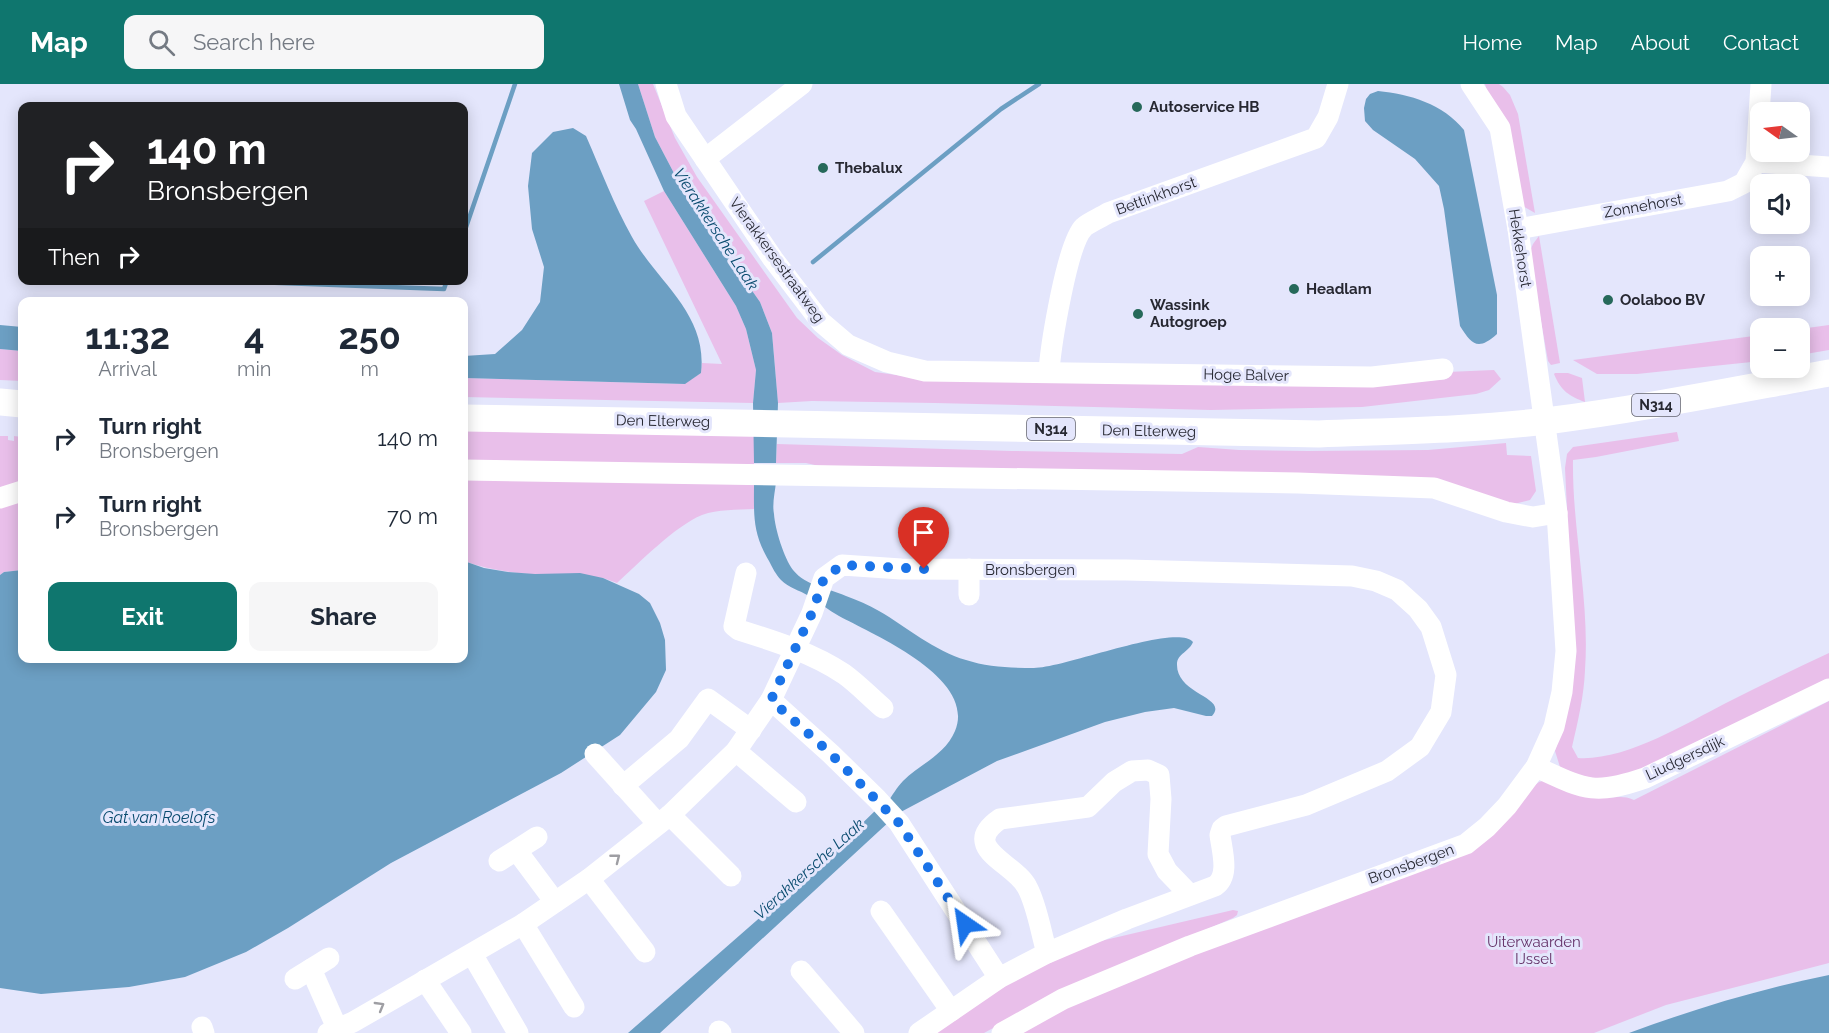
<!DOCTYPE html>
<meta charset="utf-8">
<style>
body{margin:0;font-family:Raleway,sans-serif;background:#f6f6f7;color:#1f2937;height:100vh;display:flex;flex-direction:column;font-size:22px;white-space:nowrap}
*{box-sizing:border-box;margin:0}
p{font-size:20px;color:#747a83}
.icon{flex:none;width:33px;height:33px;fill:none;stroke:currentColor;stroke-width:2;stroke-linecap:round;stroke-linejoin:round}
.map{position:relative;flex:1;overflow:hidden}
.details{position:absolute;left:18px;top:213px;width:450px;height:366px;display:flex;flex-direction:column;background:#fff;border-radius:12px;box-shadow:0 3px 15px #0003}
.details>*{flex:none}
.top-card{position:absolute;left:18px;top:18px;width:450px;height:183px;border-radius:12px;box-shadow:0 3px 15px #0003;background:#202124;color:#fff;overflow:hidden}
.needle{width:39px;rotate:284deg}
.fabs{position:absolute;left:1750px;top:18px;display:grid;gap:12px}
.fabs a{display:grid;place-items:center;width:60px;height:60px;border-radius:12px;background:#fff;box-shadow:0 3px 15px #0003;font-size:30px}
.pin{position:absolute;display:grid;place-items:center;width:51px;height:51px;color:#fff;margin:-62px -26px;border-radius:50% 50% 50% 0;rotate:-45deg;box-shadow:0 0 6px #0007}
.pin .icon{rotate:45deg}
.me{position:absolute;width:66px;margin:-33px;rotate:328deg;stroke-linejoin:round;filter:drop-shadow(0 0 4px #0008)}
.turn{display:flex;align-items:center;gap:21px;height:126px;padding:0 30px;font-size:27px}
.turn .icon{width:78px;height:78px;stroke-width:2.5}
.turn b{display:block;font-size:42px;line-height:51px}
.then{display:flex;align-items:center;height:57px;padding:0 30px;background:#0003;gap:12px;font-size:22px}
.eta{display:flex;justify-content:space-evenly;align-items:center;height:102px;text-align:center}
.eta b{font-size:36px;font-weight:700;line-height:42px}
.primary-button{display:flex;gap:12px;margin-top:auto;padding:12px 30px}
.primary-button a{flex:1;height:69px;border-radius:12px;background:#0f766e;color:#fff;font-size:24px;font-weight:700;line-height:69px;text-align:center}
.primary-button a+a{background:#f6f6f7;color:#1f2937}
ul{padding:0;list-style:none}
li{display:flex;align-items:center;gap:18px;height:78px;padding:0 30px}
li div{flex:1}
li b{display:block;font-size:22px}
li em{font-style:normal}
header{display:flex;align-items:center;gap:36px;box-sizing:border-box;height:84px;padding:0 30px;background:#0f766e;color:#fff}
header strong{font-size:28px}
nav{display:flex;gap:33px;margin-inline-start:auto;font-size:21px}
.search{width:420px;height:54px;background:#f6f6f7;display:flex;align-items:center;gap:15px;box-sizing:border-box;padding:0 21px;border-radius:12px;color:#747a83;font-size:22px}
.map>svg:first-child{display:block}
.green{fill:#e9bfea}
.water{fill:#6c9fc3}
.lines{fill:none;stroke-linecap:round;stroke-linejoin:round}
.stream{stroke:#6c9fc3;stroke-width:4.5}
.minor{stroke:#fff;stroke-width:21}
.major{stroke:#fff;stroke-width:27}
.oneway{stroke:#9e9ea3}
.route{stroke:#1a73e8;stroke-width:10;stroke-dasharray:0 18}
.poi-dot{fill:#26695a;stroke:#e4e6fc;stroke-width:2}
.labels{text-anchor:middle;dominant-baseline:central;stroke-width:6;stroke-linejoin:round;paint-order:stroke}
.shield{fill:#e4e6fc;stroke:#60616f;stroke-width:1.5}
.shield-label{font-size:14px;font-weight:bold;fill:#272832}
.poi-label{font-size:15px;font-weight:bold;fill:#272832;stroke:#e4e6fc;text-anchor:start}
.street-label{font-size:15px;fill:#272832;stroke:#e4e6fc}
.park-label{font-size:15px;fill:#653268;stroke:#e4e6fc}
.water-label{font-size:16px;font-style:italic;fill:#094b6f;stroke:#e4e6fc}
</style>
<header>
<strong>Map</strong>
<div class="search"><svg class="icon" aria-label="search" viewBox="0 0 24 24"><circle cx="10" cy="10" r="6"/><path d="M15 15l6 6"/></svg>Search here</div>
<nav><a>Home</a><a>Map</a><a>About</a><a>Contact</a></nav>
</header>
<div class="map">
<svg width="1829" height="949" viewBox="0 0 1829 949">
<rect width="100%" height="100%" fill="#e4e6fc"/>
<g class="green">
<path d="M638,0H653L675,54L697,93L797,234L818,254L842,271L875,288L925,295L1369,302L1447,295V288L1494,286L1501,295L1489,306L1476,310L1362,323L1211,326L935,319L812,317L778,319L772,249L760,218L687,114L655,53Z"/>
<path d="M1485,0H1499L1503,3L1510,11L1518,30L1535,129L1521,121Z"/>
<path d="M664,107L736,222L746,245L756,286L753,319L464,313V294L684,300L701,289L702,279L722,280L644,117Z"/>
<path d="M1539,152L1560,279L1551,281L1548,277L1529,169L1533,160Z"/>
<path d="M1829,241V266L1800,271V245Z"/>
<path d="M1761,251V277L1637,290H1597L1573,276Z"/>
<path d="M0,265L22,267V297L0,296Z"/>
<path d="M1555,289H1568L1582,294L1585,318C1569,312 1561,307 1554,290Z"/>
<path d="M464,344L754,349V387L464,380Z"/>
<path d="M1677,348L1679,357L1596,373L1573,376C1572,446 1590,516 1585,586C1584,612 1578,637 1572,663L1578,674C1625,677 1685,640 1726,619C1760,602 1794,585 1829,569V599L1628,692C1597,699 1588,699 1560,683L1555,667L1563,642L1567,425L1565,384L1567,370L1573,363Z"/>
<path d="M0,352H8V356L14,357V352L22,353V400L0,408Z"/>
<path d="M1506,359L1507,371L1531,372L1536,407L1530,416L1514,420L1493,416L828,384L806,379H776L777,360L1012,367L1182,370L1198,363L1239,366L1308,367L1428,366Z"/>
<path d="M464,393L754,398V425C737,426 718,425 702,431C675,442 639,479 617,499L603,494C556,491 508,493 464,477Z"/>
<path d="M22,410V486L4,488L0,491V423Z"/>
<path d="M1829,617V879L1666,921L1594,949H1016L1065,922L1193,868L1431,783L1539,698L1546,696C1564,701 1583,710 1601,713C1615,715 1621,710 1634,716Z"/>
<path d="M1233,826L1238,827L1237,831L1233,834L1052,912L984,949H933L1000,903L1088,860Z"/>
</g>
<g class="water">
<path d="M619,0H638L655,53L687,114L760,218L772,249L778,319L776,379H754L753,319L756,286L746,245L736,222L664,107L636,45L630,36Z"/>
<path d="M1378,7C1410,10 1443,20 1464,46L1497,211V250C1478,267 1472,261 1460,242L1444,125L1439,102L1415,75L1373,46L1365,37L1364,24L1366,15L1370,10Z"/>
<path d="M573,44L586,52C601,86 614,121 632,153C658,199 708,230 701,289L685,300L464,294V272L495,270L522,246L540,218L544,183L532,145L528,102L532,69L553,48Z"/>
<path d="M0,241L22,243V267L0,265Z"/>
<path d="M754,398H776C775,408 772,420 774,430C775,445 784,474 793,486C806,502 828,504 846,512C857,516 869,521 879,527C907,543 934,567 966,576C987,583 1012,584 1034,584C1065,584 1176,539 1193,558C1190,567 1177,570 1177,580C1176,611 1229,613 1212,632H1206L1174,624L1145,628L1105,638L997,677L897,730L887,719C892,712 897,703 903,697C920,680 945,671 955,647C977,594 874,551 839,532C828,526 819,518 809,512C799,506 789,504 781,496C776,491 772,483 769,477C752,448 754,431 754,398Z"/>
<path d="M464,477L484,484L508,488L535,490L580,489L603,494L639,510L650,519L660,539L665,556L666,586L656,608L620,651L561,689L391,779L288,844L246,868L185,893L129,903L41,910L0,904V491L4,488L22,486V574H464Z"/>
<path d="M879,723L891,736L660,949H628L811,789Z"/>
<path d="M1829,891V949H1629C1694,925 1760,905 1829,891Z"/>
</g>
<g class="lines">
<g class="stream">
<path d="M464,149L515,0"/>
<path d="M813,178L1001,25L1039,0"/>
<path d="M200,196L444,205L447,196"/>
</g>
<g class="minor">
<path d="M666,0L676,32L773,175L821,238L848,261L887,278L925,287L1372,293L1443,285"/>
<path d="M705,75L802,0"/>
<path d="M1756,78L1829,83"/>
<path d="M1518,145L1728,107L1744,99L1756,78L1761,0"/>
<path d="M1049,287C1051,261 1067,159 1084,143C1090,138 1100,134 1108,129L1316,54L1328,33L1338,0"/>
<path d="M464,386L1298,399L1434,404L1506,428L1533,433L1557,429"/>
<path d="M0,414L22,407"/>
<path d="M969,485V511"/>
<path d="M746,489L734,542L739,546C774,557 813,569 844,590C858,600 870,613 883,624"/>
<path d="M771,616L812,529L824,494L842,481L901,485L1127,486L1352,492L1376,497L1397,506L1418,525L1431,543L1446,591L1441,628L1420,663L1387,687L1306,721L1226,742L1222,745L1220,751C1222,767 1230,792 1215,802L1127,835L1047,869L999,894L919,949"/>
<path d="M736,667L796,718"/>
<path d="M595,670L658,740"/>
<path d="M1536,683C1584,705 1593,712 1645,694L1829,605"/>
<path d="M623,702L679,655L708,615L751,646"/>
<path d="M670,731L731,792"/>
<path d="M517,767L555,818"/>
<path d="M499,777L537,753"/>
<path d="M589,795L645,868"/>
<path d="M881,827L951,927"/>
<path d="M523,840L574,923"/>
<path d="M1047,869C1041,849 1037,821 1027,803C1015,779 958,764 1000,735L1088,723L1114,698L1132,687L1148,686L1159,691L1161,715L1158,770L1167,787L1190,811"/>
<path d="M472,870L518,949"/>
<path d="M311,885L337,944"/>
<path d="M801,887L854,949"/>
<path d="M295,895L329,874"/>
<path d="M425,896L461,949"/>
<path d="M202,943L204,949"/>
<path d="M719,947L721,949"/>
<path d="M328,949L353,938L523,840L589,795L670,731L736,667L771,616L831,670L877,715L899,739L999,894"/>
<path d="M1002,949L1063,915L1190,862L1466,760L1487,743L1507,722L1536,683L1554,643L1562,608L1566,567L1557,429L1518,145L1500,44L1471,0"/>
</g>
<g class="major">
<path d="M0,318L22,320"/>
<path d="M464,334L1319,350C1395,347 1471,346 1546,337C1641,325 1735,306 1829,289"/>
</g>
</g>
<defs><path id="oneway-chevron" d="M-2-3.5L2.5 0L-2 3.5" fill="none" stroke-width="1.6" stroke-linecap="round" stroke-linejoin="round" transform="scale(1.5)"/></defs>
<g class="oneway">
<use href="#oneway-chevron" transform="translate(616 774) rotate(-38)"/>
<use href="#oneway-chevron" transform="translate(380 922) rotate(-30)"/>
</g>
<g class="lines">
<path class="route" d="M924,485L842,481L824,494L812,529L771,616L831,670L899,739L965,840"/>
</g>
<g class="poi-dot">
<circle cx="1137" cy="23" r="6"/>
<circle cx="823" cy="84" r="6"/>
<circle cx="1294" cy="205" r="6"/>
<circle cx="1608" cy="216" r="6"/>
<circle cx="1138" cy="230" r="6"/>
</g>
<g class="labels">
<g class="shield">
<rect x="1632" y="310" width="48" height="22" rx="4.5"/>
<rect x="1027" y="334" width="48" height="22" rx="4.5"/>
</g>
<g class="shield-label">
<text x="1656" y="321">N314</text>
<text x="1051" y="345">N314</text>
</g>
<g class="poi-label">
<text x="1149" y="23">Autoservice HB</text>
<text x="835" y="84">Thebalux</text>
<text x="1306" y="205">Headlam</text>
<text x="1620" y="216">Oolaboo BV</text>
<text x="1150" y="221">Wassink<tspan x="1150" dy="17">Autogroep</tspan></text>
</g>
<g class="street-label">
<text transform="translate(1156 112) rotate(-20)">Bettinkhorst</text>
<text transform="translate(1643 122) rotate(-10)">Zonnehorst</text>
<text transform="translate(1520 164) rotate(81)">Hekkehorst</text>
<text transform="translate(777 176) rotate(54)">Vierakkersestraatweg</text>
<text transform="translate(1246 291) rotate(1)">Hoge Balver</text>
<text transform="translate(663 337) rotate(1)">Den Elterweg</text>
<text transform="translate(1149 347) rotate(1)">Den Elterweg</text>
<text x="1030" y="486">Bronsbergen</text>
<text transform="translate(1685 674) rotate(-25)">Liudgersdijk</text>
<text transform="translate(1411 780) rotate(-20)">Bronsbergen</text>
</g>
<g class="park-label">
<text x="1534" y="858">Uiterwaarden<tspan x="1534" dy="17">IJssel</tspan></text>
</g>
<g class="water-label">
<text transform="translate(716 145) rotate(57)">Vierakkersche Laak</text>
<text x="159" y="733">Gat van Roelofs</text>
<text transform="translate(809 785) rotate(-42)">Vierakkersche Laak</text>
</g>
</g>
</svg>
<div class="fabs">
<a><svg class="needle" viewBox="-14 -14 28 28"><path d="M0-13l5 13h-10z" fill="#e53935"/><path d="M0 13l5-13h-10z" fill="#747a83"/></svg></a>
<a><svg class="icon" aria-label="sound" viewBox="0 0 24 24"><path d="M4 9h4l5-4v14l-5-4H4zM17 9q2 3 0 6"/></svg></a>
<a>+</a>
<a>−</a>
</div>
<div class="pin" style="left:924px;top:485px;background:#d93025"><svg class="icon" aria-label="arrive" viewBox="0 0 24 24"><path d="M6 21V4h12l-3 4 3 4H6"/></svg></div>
<svg class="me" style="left:965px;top:840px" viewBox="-20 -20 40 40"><path d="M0-17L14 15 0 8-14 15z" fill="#1a73e8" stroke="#fff" stroke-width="4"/></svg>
<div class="top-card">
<div class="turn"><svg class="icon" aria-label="right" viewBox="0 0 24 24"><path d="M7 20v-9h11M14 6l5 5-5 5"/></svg><div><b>140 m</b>Bronsbergen</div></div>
<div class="then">Then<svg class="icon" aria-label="right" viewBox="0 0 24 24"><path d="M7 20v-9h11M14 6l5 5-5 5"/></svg></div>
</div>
<section class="details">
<div class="eta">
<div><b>11:32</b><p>Arrival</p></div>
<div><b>4</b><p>min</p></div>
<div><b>250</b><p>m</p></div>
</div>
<ul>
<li><svg class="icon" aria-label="right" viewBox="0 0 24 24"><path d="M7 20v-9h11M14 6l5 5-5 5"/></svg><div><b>Turn right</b><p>Bronsbergen</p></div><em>140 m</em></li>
<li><svg class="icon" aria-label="right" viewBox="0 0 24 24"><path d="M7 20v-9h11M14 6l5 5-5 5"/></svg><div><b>Turn right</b><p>Bronsbergen</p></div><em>70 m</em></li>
</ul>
<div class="primary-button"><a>Exit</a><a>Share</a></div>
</section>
</div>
